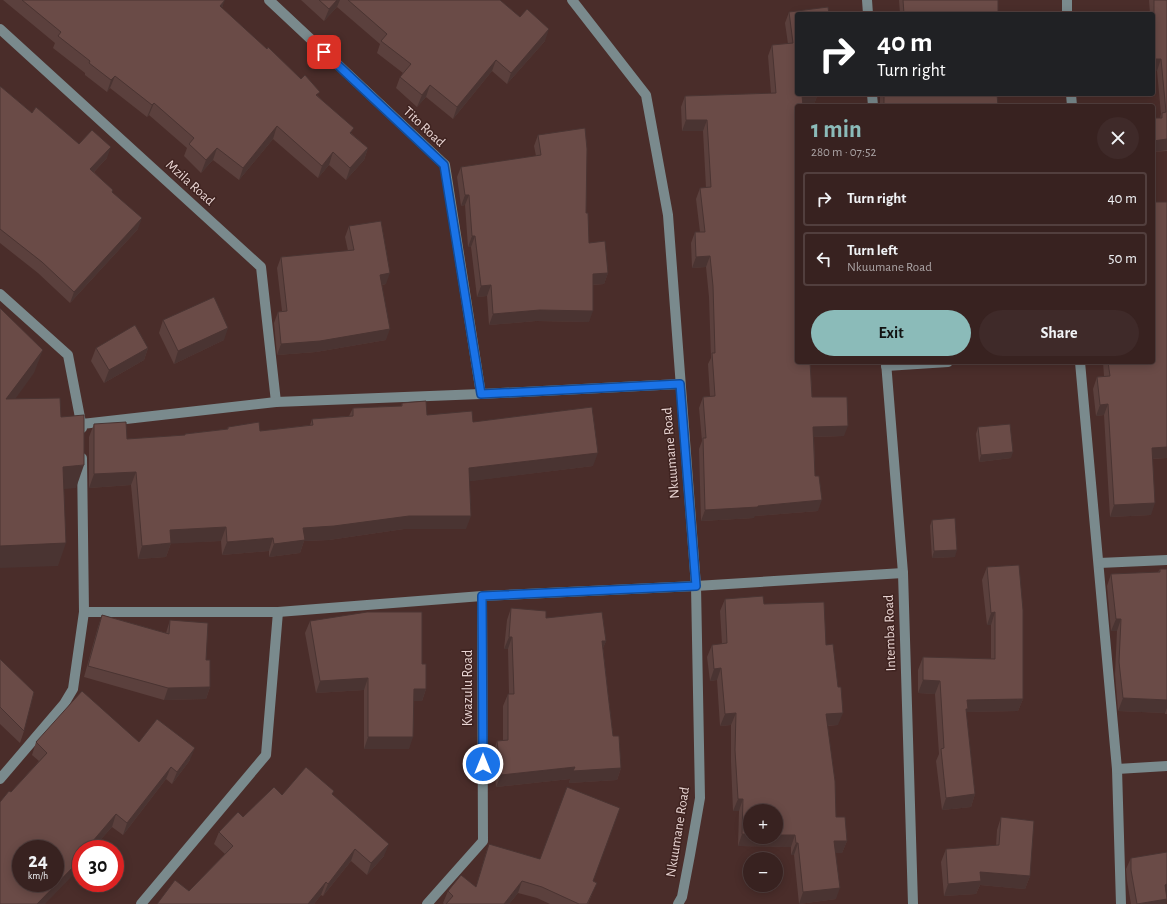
<!DOCTYPE html>
<meta charset="utf-8">
<style>
body{margin:0;font-family:"Alegreya Sans",sans-serif;background:#3f2a29;color:#f1f3f6;height:100vh;display:flex;flex-direction:column;font-size:15px;white-space:nowrap}
*{box-sizing:border-box;margin:0}
p{font-size:13px;color:#aba4a5}
.icon{flex:none;width:22px;height:22px;fill:none;stroke:currentColor;stroke-width:2;stroke-linecap:round;stroke-linejoin:round}
.map{position:relative;flex:1;overflow:hidden}
.details{position:absolute;left:795px;top:104px;width:360px;height:260px;display:flex;flex-direction:column;background:#382220;border-radius:4px;box-shadow:0 2px 10px #0003,0 0 0 1px #523f3e}
.details>*{flex:none}
.top-card{position:absolute;left:795px;top:12px;width:360px;height:84px;border-radius:4px;box-shadow:0 2px 10px #0003,0 0 0 1px #523f3e;background:#202124;color:#fff;overflow:hidden}
.controls{position:absolute;left:743px;top:804px;display:grid;gap:8px}
.controls a{display:grid;place-items:center;width:40px;height:40px;border-radius:50%;background:#382220;box-shadow:0 2px 10px #0003,0 0 0 1px #523f3e;font-size:20px}
.speed{position:absolute;left:12px;top:840px;display:flex;gap:8px;font-size:20px;font-weight:700;text-align:center}
.speed>*{display:grid;place-content:center;width:52px;height:52px;border-radius:50%;background:#382220;box-shadow:0 2px 10px #0003,0 0 0 1px #523f3e;line-height:1}
.speed small{font-size:10px;font-weight:400}
.speed .limit{border:6px solid #d22;background:#fff;color:#111}
.pin{position:absolute;display:grid;place-items:center;width:34px;height:34px;color:#fff;margin:-17px;border-radius:8px;box-shadow:0 2px 6px #0006}
.me{position:absolute;width:44px;margin:-22px;rotate:0deg;stroke-linejoin:round;filter:drop-shadow(0 0 3px #0008)}
.turn{display:flex;align-items:center;gap:14px;height:84px;padding:0 16px;font-size:18px}
.turn .icon{width:52px;height:52px;stroke-width:2.5}
.turn b{display:block;font-size:28px;line-height:34px}
.round{display:grid;place-items:center;flex:none;width:42px;height:42px;border-radius:21px;background:#3f2a29}
.head{display:flex;align-items:center;justify-content:space-between;height:68px;padding:0 16px}
h1{font-size:24px;font-weight:700;line-height:30px;color:#8bbbb9}
.button{display:flex;gap:8px;margin-top:auto;padding:8px 16px}
.button a{flex:1;height:46px;border-radius:24px;background:#8bbbb9;color:#111;font-size:16px;font-weight:700;line-height:46px;text-align:center}
.button a+a{background:#3f2a29;color:#f1f3f6}
ul{padding:0;list-style:none}
li{display:flex;align-items:center;gap:12px;height:54px;margin:0 8px 6px;padding:0 8px;border:2px solid #523f3e;border-radius:4px}
li div{flex:1}
li b{display:block;font-size:15px}
li em{font-style:normal}
.map>svg:first-child{display:block}
.lines{fill:none;stroke-linecap:round;stroke-linejoin:round}
.minor{stroke:#7a8a8d;stroke-width:10}
.wall{fill:#5b403d}
.shaded-wall{fill:#4a3432}
.building{fill:#6a4b47;stroke:#4a3432;fill-rule:evenodd}
.route-casing{stroke:#114b97;stroke-width:10}
.route{stroke:#1a73e8;stroke-width:7}
.labels{text-anchor:middle;dominant-baseline:central;stroke-width:3;stroke-linejoin:round;paint-order:stroke}
.street-label{font-size:14px;fill:#e9d5d3;stroke:#3f2320}
</style>
<div class="map">
<svg width="1167" height="904" viewBox="0 0 1167 904">
<rect width="100%" height="100%" fill="#4a2d2a"/>
<g class="lines">
<g class="minor">
<path d="M269,0L445,165L481,394"/>
<path d="M572,0L646,95L668,215L696,586L700,798L690,855L682,897L678,904"/>
<path d="M867,0L868,14"/>
<path d="M1067,0V14"/>
<path d="M0,29L261,267L276,402"/>
<path d="M872,94L873,106"/>
<path d="M1071,94L1072,106"/>
<path d="M0,294L68,355L82,428"/>
<path d="M886,362L903,573L913,904"/>
<path d="M1080,362L1117,769L1121,904"/>
<path d="M886,366L948,362"/>
<path d="M82,424L276,402L481,394L680,384"/>
<path d="M1099,563L1167,560"/>
<path d="M84,612H278L482,596L696,586L903,573"/>
<path d="M1117,769L1167,766"/>
<path d="M0,779L64,704L73,689L84,612L82,458"/>
<path d="M141,904L266,755L278,612"/>
<path d="M427,904L483,841L482,596"/>
</g>
</g>
<g class="wall">
<path d="M3,0H224L222,8L318,96L352,134L368,148L364,160L346,180L329,165L318,178L273,139L239,180L213,160L201,173L184,156L187,148L149,115L147,117L110,88L107,92L85,75V73L53,48L55,43Z"/>
<path d="M301,0H500L545,41L507,84L492,71L453,119L426,97L417,107L396,88L400,77L403,73L377,53L380,44L337,7L324,21Z"/>
<path d="M899,0H998V14H900Z"/>
<path d="M1149,0H1167V151L1153,152V118H1160L1161,114L1157,71H1153V14H1150Z"/>
<path d="M789,12L797,14V94H818L814,104L797,106L812,397L844,436L814,437L815,476L818,511L754,516V518L701,521L699,449L702,441L699,408L703,397L710,396L708,364L711,358L709,297L706,267L692,268L691,243L695,232H700L696,199L700,188H706L703,131H682L681,107L685,96L771,93L768,56L772,45L788,44L785,23Z"/>
<path d="M0,86L32,113L79,144L107,158L94,172L112,192L138,229L70,303L38,273L0,243Z"/>
<path d="M880,94H997L998,106H880Z"/>
<path d="M538,135L586,213L589,243L608,273L604,284L593,285L589,322L536,321L489,325L487,296L477,297L471,247H468L465,205L461,206L457,177L461,167L536,156L534,146Z"/>
<path d="M1167,202V458L1153,459L1151,515L1110,517L1104,415L1096,416L1093,389L1097,377L1104,376L1103,362H1153Z"/>
<path d="M349,226L386,284L382,285L386,340L316,352L277,355L274,323L278,312L282,311L277,268L281,257L348,251L345,237Z"/>
<path d="M163,320L224,340L174,364L159,333Z"/>
<path d="M96,348H148L144,360L104,383L91,361Z"/>
<path d="M402,403L427,415L473,422L593,466L469,481L466,529H404L329,540L304,541L300,553L269,557V551L222,555L221,541L171,543L166,557L138,559L131,485L89,488V437L94,424L127,439L185,435V434L227,429L228,427L260,431L310,425L312,419L349,416L353,408L401,406Z"/>
<path d="M978,427L1011,458L979,462L976,434Z"/>
<path d="M932,520L955,557L932,558L930,526Z"/>
<path d="M987,567L1023,699L1018,711L966,712L975,794L971,807L942,810L936,761L939,754L935,694L918,693V670L923,657L991,659V625H987L982,580Z"/>
<path d="M1160,569H1167V714H1165V713L1118,711L1115,674L1117,631H1111L1107,586L1111,574L1158,572Z"/>
<path d="M725,599L764,604L826,645L838,725L827,726L836,817L847,841L842,853H836V899L799,904L794,855H791V847L738,846L739,811H733L731,762V725L720,726L717,680L710,681L707,657L712,645L722,644L720,611Z"/>
<path d="M511,608L546,618L606,641L603,648L608,694L613,736L621,768L617,780L569,783L570,779L496,787L493,753L497,741L503,740V706L508,694H509L508,649H504L507,620Z"/>
<path d="M102,615L166,633L170,620L206,660L210,687L206,699L164,700L84,677L98,627Z"/>
<path d="M310,621L422,664L426,689L422,701H413L409,749H364V690L316,693L305,633Z"/>
<path d="M0,659L24,731L20,743L0,724Z"/>
<path d="M36,742H139L190,760L172,784L166,779L123,835L112,827L92,849H81V862L77,871L11,792L39,761L32,755Z"/>
<path d="M334,791L332,794L384,856L367,875L351,861L323,896L321,895L314,904H157L189,891L225,854L214,844L219,832L282,795Z"/>
<path d="M1001,817L1030,876L1025,889L980,885L976,894L944,896L941,862L946,849L996,846L997,830Z"/>
<path d="M489,844L593,881L592,894L588,904H550L537,898L518,893L509,904H444L443,903L448,891L476,887L485,856Z"/>
<path d="M1131,858L1166,904H1131L1127,881L1126,869Z"/>
</g>
<g class="shaded-wall">
<path d="M225,0L220,13V6Z"/>
<path d="M337,0H340L337,7L324,21L329,9Z"/>
<path d="M549,29L545,41L507,84L511,73Z"/>
<path d="M1153,59H1161L1157,71H1153Z"/>
<path d="M496,60L492,71L453,119L457,107Z"/>
<path d="M115,76L110,88L107,92L111,80Z"/>
<path d="M430,85L426,97L417,107L422,95Z"/>
<path d="M813,94H818L814,104L798,106L802,95Z"/>
<path d="M154,103L149,115L147,117L152,105Z"/>
<path d="M686,120H707L703,131H682Z"/>
<path d="M277,126L273,139L239,180L243,168Z"/>
<path d="M1167,139V150L1153,152V141Z"/>
<path d="M111,147L107,158L86,180L90,169Z"/>
<path d="M217,148L213,160L201,173L206,160Z"/>
<path d="M368,148L364,160L346,180L350,168Z"/>
<path d="M333,152L329,165L318,178L322,166Z"/>
<path d="M465,195H469L465,205L461,206Z"/>
<path d="M142,218L138,229L70,303L74,292Z"/>
<path d="M472,236H475L471,247H468Z"/>
<path d="M710,256L706,267L692,268L696,257Z"/>
<path d="M390,273L386,284L376,286L380,275Z"/>
<path d="M608,273L604,284L589,285L593,274Z"/>
<path d="M491,285L487,296L477,297L481,286Z"/>
<path d="M540,310L593,311L589,322L536,321L489,325L493,314Z"/>
<path d="M228,328L224,340L174,364L178,351Z"/>
<path d="M390,329L386,340L316,352L277,355L281,344Z"/>
<path d="M148,348L144,360L104,383L109,370Z"/>
<path d="M43,350L34,373L0,420L6,399Z"/>
<path d="M1108,404L1104,415L1096,416L1100,405Z"/>
<path d="M848,426L844,436L810,437L813,427Z"/>
<path d="M1167,447V458L1148,459L1152,448Z"/>
<path d="M1013,452L1011,458L979,462L981,455Z"/>
<path d="M598,453L593,466L464,482L469,468Z"/>
<path d="M84,465L76,488L54,490L63,467Z"/>
<path d="M136,472L131,485L89,488L94,474Z"/>
<path d="M822,500L818,511L755,516L754,518L701,521L705,510Z"/>
<path d="M1155,503L1151,515L1110,517L1114,505Z"/>
<path d="M409,516H471L466,529H404L329,540L304,541L300,553L269,557L274,544L303,528Z"/>
<path d="M226,527L221,541L165,544L170,530Z"/>
<path d="M273,538L269,551L222,555L227,542Z"/>
<path d="M66,543L58,566L0,568V546Z"/>
<path d="M171,543L166,557L138,559L142,546Z"/>
<path d="M957,550L955,557L932,558L934,551Z"/>
<path d="M995,612L991,625H987L991,613Z"/>
<path d="M1116,619H1121L1117,631H1111Z"/>
<path d="M509,637H512L508,649H504Z"/>
<path d="M602,641H606L601,653Z"/>
<path d="M721,668L717,680L710,681L714,669Z"/>
<path d="M368,678L364,690L316,693L320,681Z"/>
<path d="M923,680L940,681L935,694L918,693Z"/>
<path d="M210,687L206,699L164,700L168,688Z"/>
<path d="M414,689H426L422,701H409Z"/>
<path d="M1123,698L1167,700V708L1165,713L1118,711Z"/>
<path d="M1023,699L1018,711L966,712L963,721L967,700Z"/>
<path d="M736,713L731,725L720,726L725,714Z"/>
<path d="M843,713L838,725L821,726L826,714Z"/>
<path d="M368,737H413L409,749H364Z"/>
<path d="M195,748L190,760L172,784L177,772Z"/>
<path d="M171,767L166,779L123,835L127,823Z"/>
<path d="M575,767L621,768L617,780L569,783L570,779L496,787L501,775Z"/>
<path d="M975,794L971,807L942,810L946,798Z"/>
<path d="M738,799H743L739,811H733Z"/>
<path d="M116,814L112,827L92,849H86Z"/>
<path d="M742,834H750V837H776V835H795L791,847L738,846Z"/>
<path d="M834,841H847L842,853H830Z"/>
<path d="M796,843H798L794,855H791Z"/>
<path d="M389,844L384,856L367,875L371,863Z"/>
<path d="M355,849L351,861L323,896L328,884Z"/>
<path d="M81,854V862L77,871L45,904H37Z"/>
<path d="M980,872L1030,876L1025,889L980,885L976,894L944,896L948,884Z"/>
<path d="M522,881L518,893L509,904H504Z"/>
<path d="M326,882L321,895L314,904H308Z"/>
<path d="M1167,884V896L1165,885Z"/>
<path d="M840,888L836,899L799,904L803,892Z"/>
<path d="M1167,899L1166,904H1137Z"/>
</g>
<g class="building">
<path d="M22,0H225L220,6L267,49L268,47L301,79L305,75L320,92L316,95L354,128L350,133L368,148L350,168L333,152L322,166L277,126L243,168L217,148L206,160L189,144L194,138L154,103L152,105L115,76L111,80L89,63L90,61L58,36L61,32Z"/>
<path d="M319,0H337L329,9Z"/>
<path d="M348,0H500L520,17L527,9L549,29L511,73L496,60L457,107L430,85L422,95L400,77L411,64L381,41L387,34Z"/>
<path d="M903,0H998V14H904Z"/>
<path d="M1154,0H1167V139L1153,141V118H1162V113L1166,112L1161,59H1153V28H1154Z"/>
<path d="M828,7L829,14H797V94H813L802,95L803,106H797V362H810L812,397H847L848,426L813,427L815,476H819L822,500L758,506V507L705,510L703,438H706L703,397L715,396L712,353H715L713,286L710,256L696,257L695,232H705L700,188L711,187L707,120H686L685,96L776,93L772,45L793,43L789,12Z"/>
<path d="M0,86L32,113L36,107L79,144L92,130L111,147L90,169L113,190L112,192L142,218L74,292L42,262L0,229Z"/>
<path d="M884,94H997L998,106H884Z"/>
<path d="M585,128L587,149L586,213H588L589,243L605,241L608,273L593,274V311L540,310L493,314L491,285L481,286L475,236H472L469,195H465L461,167L541,155L538,135Z"/>
<path d="M1153,202H1167V447L1152,448L1155,503L1114,505L1108,404L1100,405L1097,377L1110,376L1108,362H1153Z"/>
<path d="M381,221L390,273L380,275L390,329L320,341L281,344L278,312L287,311L281,257L354,250L349,226Z"/>
<path d="M214,297L228,328L178,351L163,320Z"/>
<path d="M0,308L43,350L6,399L60,398L61,417L84,415V465L63,467L66,543L0,546Z"/>
<path d="M135,325L148,348L109,370L96,348Z"/>
<path d="M426,401L427,415L472,411L473,422L592,407L598,453L469,468L471,516H409L334,526L303,528L305,540L274,544L273,538L227,542L226,527L170,530L171,543L142,546L136,472L94,474V424L126,422L127,439L185,435V434L228,429V427L259,422L260,431L313,425L312,419L353,416V408L402,406V403Z"/>
<path d="M1010,424L1013,452L981,455L978,427Z"/>
<path d="M955,518L957,550L934,551L932,520Z"/>
<path d="M1019,565L1023,610V699L967,700L968,709H966L975,794L946,798L941,749L944,748L940,681L923,680V657L995,659V612L991,613L987,567Z"/>
<path d="M1160,569H1167V700L1123,698L1119,662L1121,619H1116L1111,574L1160,572Z"/>
<path d="M763,596L764,604L824,602L826,645L833,644L838,687H841L843,713L826,714L835,781L836,817H845L847,841H834L840,888L803,892L798,843H796L795,835H776V811H750V834H742L743,799H738L735,750L736,713L725,714L721,668L714,669L712,645L727,643L725,599Z"/>
<path d="M511,608L546,611V618L602,612L606,641H602L608,694L613,736H619L621,768L573,771L575,767L501,775L497,741L508,740V694H514L512,637H509Z"/>
<path d="M367,612H422V664H426V689H414L413,737H368V678L320,681L310,621Z"/>
<path d="M102,615L169,634L170,620L208,623L206,660H210V687L168,688L88,666Z"/>
<path d="M0,659L34,692L24,731L0,707Z"/>
<path d="M82,691L139,742L157,719L195,748L177,772L171,767L127,823L116,814L86,849H81V854L79,856L81,858V859L37,904H0V802L9,791L11,792L47,753L36,742ZM21,849H55V883H21Z"/>
<path d="M306,767L334,791L332,794L389,844L371,863L355,849L328,884L326,882L308,904H157L175,880L189,891L233,846L219,832L238,812L243,817L274,787L282,795Z"/>
<path d="M567,787L620,808L593,881L597,883L587,904H579L542,887L522,881L504,904H446L453,896L448,891L461,875L476,887L489,844L540,859Z"/>
<path d="M1001,817L1034,821L1030,876L980,872L981,881L948,884L946,849L999,845Z"/>
<path d="M1167,852V884L1165,885L1167,899L1137,904L1131,870V858Z"/>
</g>
<g class="lines">
<defs>
<path id="route" d="M324,52L444,165L481,394L680,384L696,586L482,596L483,764"/>
</defs>
<use href="#route" class="route-casing"/>
<use href="#route" class="route"/>
</g>
<g class="labels">
<g class="street-label">
<text transform="translate(424 127) rotate(43)">Tito Road</text>
<text transform="translate(190 183) rotate(42)">Mzila Road</text>
<text transform="translate(671 453) rotate(-95)">Nkuumane Road</text>
<text transform="translate(890 633) rotate(-92)">Intemba Road</text>
<text transform="translate(468 688) rotate(-90)">Kwazulu Road</text>
<text transform="translate(678 832) rotate(-81)">Nkuumane Road</text>
</g>
</g>
</svg>
<div class="controls">
<a>+</a>
<a>−</a>
</div>
<div class="speed"><div>24<small>km/h</small></div><div class="limit">30</div></div>
<div class="pin" style="left:324px;top:52px;background:#d93025"><svg class="icon" aria-label="arrive" viewBox="0 0 24 24"><path d="M6 21V4h12l-3 4 3 4H6"/></svg></div>
<svg class="me" style="left:483px;top:764px" viewBox="-20 -20 40 40"><circle r="17" fill="#1a73e8" stroke="#fff" stroke-width="3"/><path d="M0-11L8 9 0 5-8 9z" fill="#fff"/></svg>
<div class="top-card">
<div class="turn"><svg class="icon" aria-label="right" viewBox="0 0 24 24"><path d="M7 20v-9h11M14 6l5 5-5 5"/></svg><div><b>40 m</b>Turn right</div></div>
</div>
<section class="details">
<div class="head"><div><h1>1 min</h1><p>280 m · 07:52</p></div><a class="round"><svg class="icon" aria-label="close" viewBox="0 0 24 24"><path d="M6 6l12 12M18 6L6 18"/></svg></a></div>
<ul>
<li><svg class="icon" aria-label="right" viewBox="0 0 24 24"><path d="M7 20v-9h11M14 6l5 5-5 5"/></svg><div><b>Turn right</b></div><em>40 m</em></li>
<li><svg class="icon" aria-label="left" viewBox="0 0 24 24"><path d="M17 20v-9H6M10 6l-5 5 5 5"/></svg><div><b>Turn left</b><p>Nkuumane Road</p></div><em>50 m</em></li>
</ul>
<div class="button"><a>Exit</a><a>Share</a></div>
</section>
</div>
